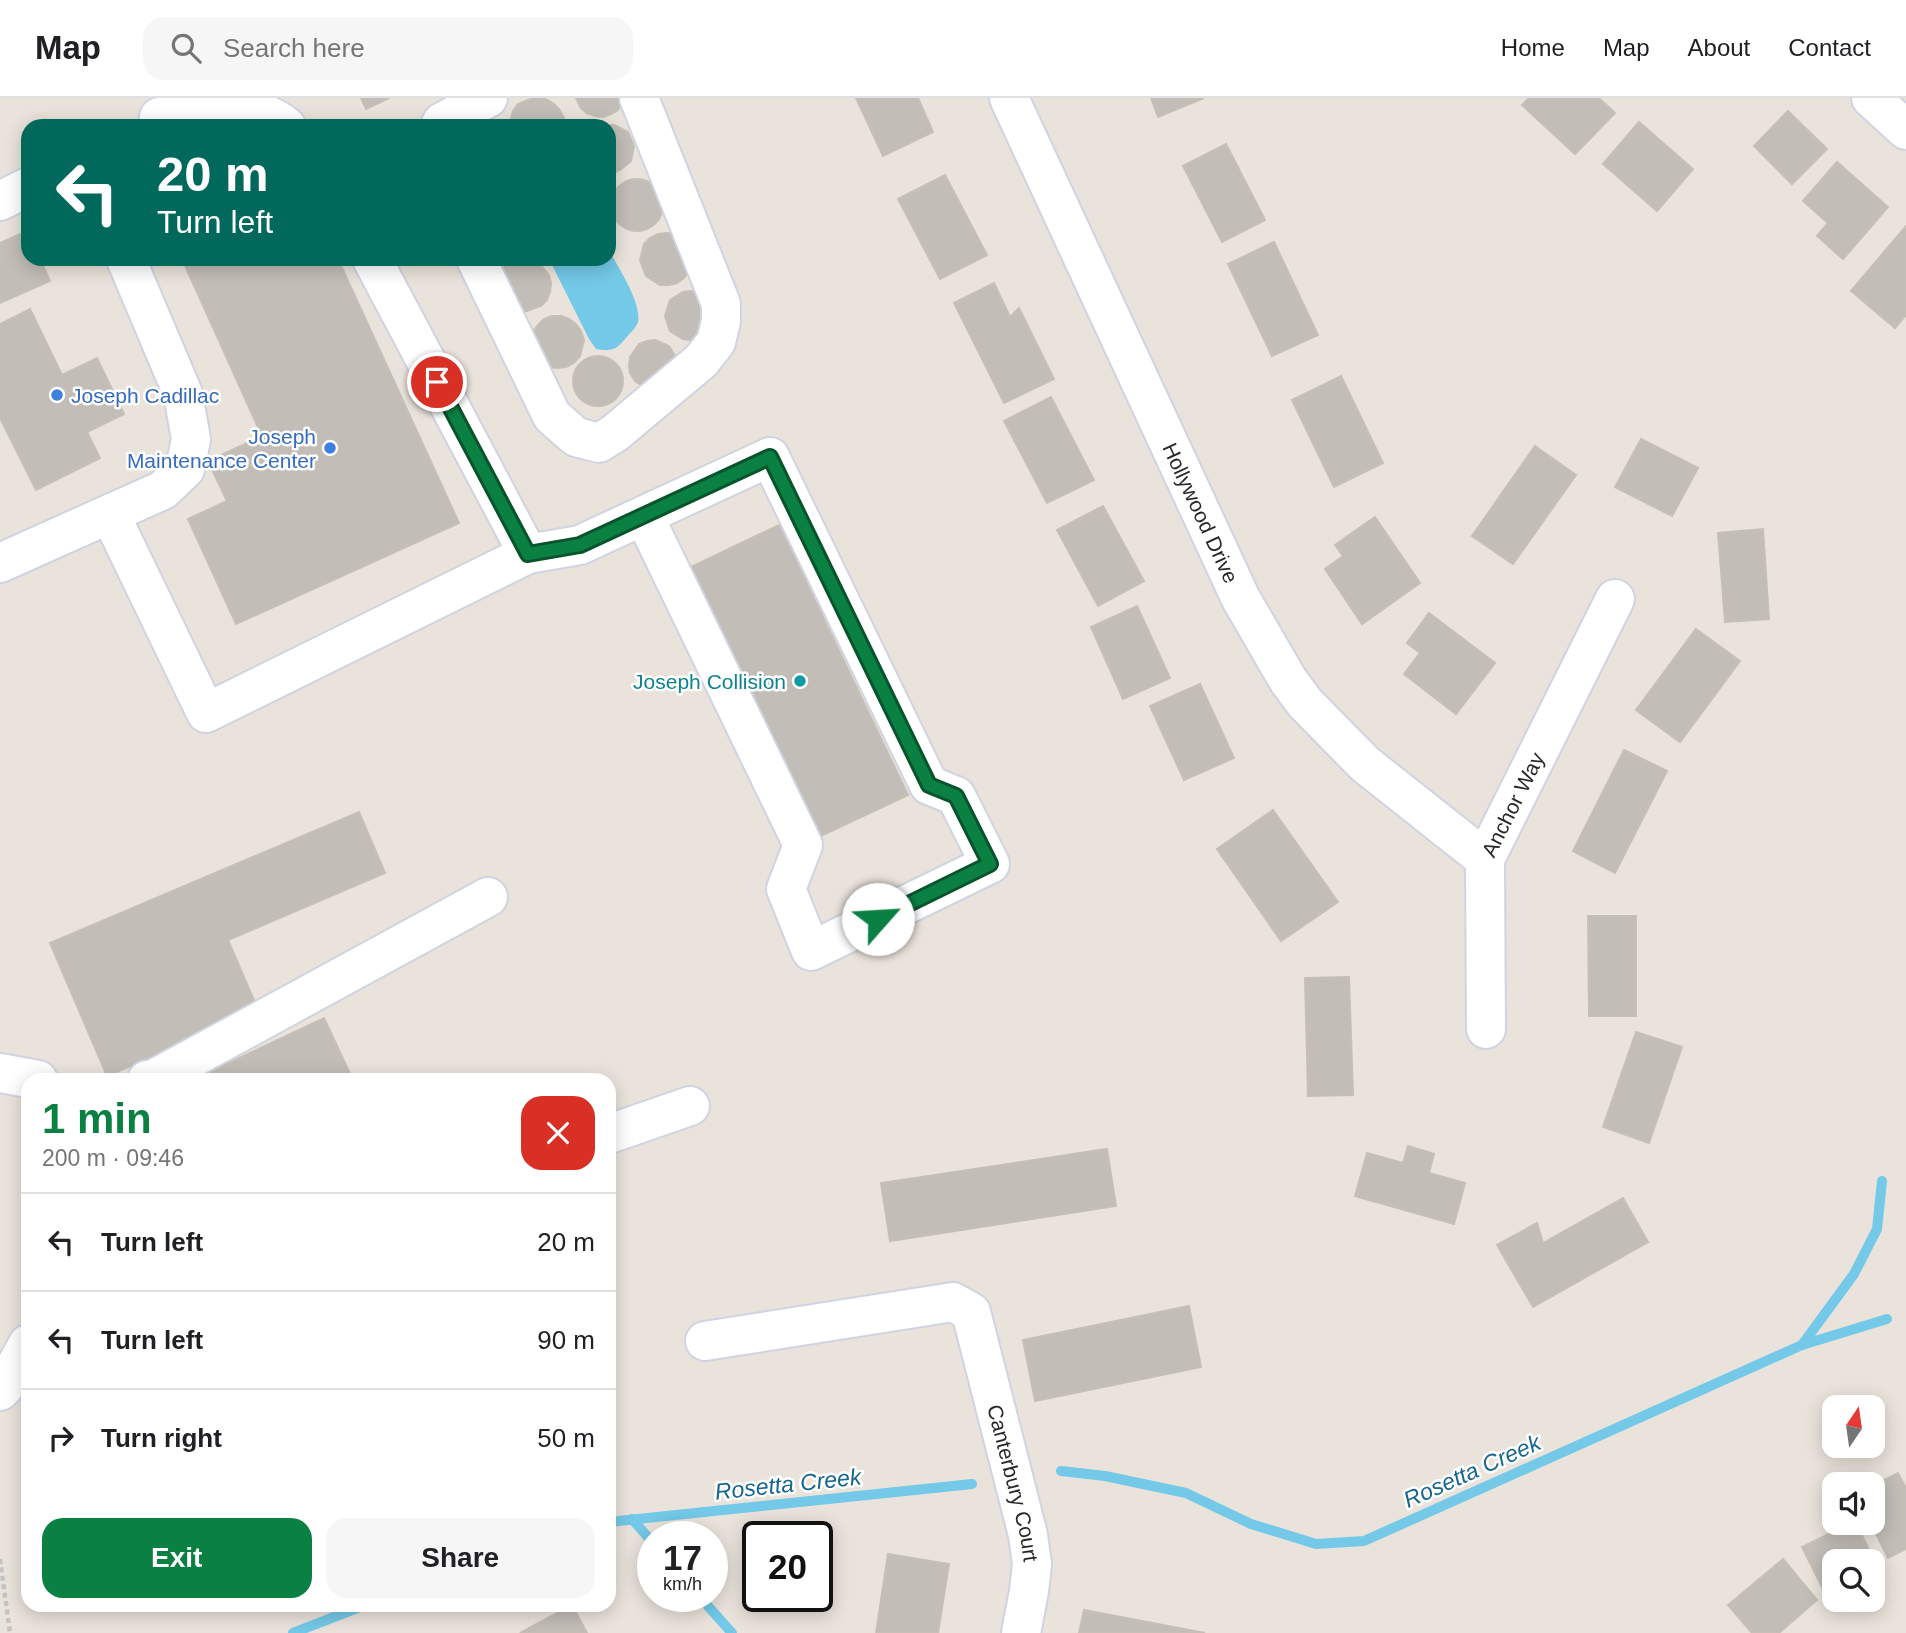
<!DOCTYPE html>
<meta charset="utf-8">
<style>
body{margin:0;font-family:Helvetica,sans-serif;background:#f6f6f6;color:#202124;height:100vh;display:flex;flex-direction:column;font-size:26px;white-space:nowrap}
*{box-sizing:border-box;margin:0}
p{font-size:23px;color:#757577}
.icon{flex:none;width:38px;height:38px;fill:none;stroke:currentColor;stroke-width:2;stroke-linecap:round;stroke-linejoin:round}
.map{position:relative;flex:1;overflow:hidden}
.side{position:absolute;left:21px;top:975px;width:595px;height:539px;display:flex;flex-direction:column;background:#fff;border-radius:21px;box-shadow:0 4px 18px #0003}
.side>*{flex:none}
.guide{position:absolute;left:21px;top:21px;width:595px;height:147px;border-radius:21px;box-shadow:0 4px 18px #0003;background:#00695c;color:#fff;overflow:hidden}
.needle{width:46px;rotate:13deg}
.controls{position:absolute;left:1822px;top:1297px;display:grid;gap:14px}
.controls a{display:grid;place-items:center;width:63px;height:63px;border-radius:14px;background:#fff;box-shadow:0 4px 18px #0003;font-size:35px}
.speed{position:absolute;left:637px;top:1423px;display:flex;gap:14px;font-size:35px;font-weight:700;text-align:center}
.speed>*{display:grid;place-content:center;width:91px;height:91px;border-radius:50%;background:#fff;box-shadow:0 4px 18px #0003;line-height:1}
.speed small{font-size:18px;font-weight:400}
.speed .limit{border:4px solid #111;border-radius:10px;background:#fff;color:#111}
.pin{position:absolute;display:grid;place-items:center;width:60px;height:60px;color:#fff;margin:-30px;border:4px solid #fff;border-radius:50%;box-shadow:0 2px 7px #0007}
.me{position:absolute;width:77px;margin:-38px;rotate:64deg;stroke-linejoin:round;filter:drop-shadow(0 0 5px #0008)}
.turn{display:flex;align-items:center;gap:24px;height:147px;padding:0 21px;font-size:32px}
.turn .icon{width:91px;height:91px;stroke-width:2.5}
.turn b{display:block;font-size:49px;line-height:60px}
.round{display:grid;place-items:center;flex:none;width:74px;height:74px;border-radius:21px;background:#f6f6f6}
.head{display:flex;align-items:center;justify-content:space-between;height:119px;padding:0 21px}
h1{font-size:42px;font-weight:600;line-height:52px;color:#0b8043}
.button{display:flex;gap:14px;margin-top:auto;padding:14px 21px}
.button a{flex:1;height:80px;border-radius:21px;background:#0b8043;color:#fff;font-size:28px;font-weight:600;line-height:80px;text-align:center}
.button a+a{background:#f6f6f6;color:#202124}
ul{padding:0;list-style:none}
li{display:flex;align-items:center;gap:21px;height:98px;padding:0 21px;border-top:2px solid #e0e0e0}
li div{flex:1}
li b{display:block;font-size:26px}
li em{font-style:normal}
header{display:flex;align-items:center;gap:42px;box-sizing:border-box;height:98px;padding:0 35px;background:#fff;border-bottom:2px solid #e0e0e0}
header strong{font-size:33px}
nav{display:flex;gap:38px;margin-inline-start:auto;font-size:24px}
.search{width:490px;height:63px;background:#f6f6f6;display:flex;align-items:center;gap:18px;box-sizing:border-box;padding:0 24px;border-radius:21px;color:#757577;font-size:26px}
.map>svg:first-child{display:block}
.water{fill:#73c9e7}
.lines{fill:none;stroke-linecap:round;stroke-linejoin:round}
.stream{stroke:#73c9e7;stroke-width:10}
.building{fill:#c2bdb7;stroke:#c5bfb5;stroke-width:2}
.minor-casing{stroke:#d0d3e1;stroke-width:42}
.path{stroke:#c3c3c3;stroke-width:4.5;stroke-dasharray:5 3.5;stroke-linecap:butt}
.minor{stroke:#fff;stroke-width:38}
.route-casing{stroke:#07532c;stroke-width:18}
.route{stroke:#0b8043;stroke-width:12}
.shop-dot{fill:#3f7fe0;stroke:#fff;stroke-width:2.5}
.culture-dot{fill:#0f9aa8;stroke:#fff;stroke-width:2.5}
.labels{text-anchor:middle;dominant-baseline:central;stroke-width:5;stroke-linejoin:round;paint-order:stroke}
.shop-label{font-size:21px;fill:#366cbe;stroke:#fff;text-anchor:start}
.street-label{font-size:21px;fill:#282828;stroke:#fff}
.culture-label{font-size:21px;fill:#0d838f;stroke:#fff;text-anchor:end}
.water-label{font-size:23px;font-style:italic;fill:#156690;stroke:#fff}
</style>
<header>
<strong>Map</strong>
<div class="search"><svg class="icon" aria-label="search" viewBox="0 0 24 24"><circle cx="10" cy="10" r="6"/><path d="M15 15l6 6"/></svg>Search here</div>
<nav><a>Home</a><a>Map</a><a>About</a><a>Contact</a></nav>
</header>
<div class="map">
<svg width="1906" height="1535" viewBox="0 0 1906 1535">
<rect width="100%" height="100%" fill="#eae3db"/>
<path class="water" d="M609,153C618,168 642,206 638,224C636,230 629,236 625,241C615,253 611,253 596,251L589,241L549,161H609Z"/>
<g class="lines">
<g class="stream">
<path d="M1802,1247L1854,1176L1877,1131L1882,1083"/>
<path d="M1061,1373L1105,1378L1186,1395L1251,1426L1316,1446L1364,1443L1802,1247L1887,1221"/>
<path d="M632,1421L653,1445"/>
<path d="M609,1424L972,1386"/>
<path d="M699,1498L732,1535"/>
<path d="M293,1535L365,1507"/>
</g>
</g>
<g class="building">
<path d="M361,0H389L366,11Z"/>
<path d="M533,0H544L553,5L559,11L564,20V28H509L513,13L518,6Z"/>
<path d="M576,0H625L618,12L611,16L603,19L595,18L587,15L581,10Z"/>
<path d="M856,0H918L933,34L883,58Z"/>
<path d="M1151,0H1204L1158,19Z"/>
<path d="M1529,0H1599L1615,15L1575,56L1522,7Z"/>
<path d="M1788,13L1827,51L1792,86L1754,48Z"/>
<path d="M1639,24L1693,71L1657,113L1603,66Z"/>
<path d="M607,27H614L628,34L634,48L631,63L620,72L613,75H609V28H603Z"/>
<path d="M1226,46L1265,122L1222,144L1183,68Z"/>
<path d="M1837,64L1888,109L1843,161L1817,138L1828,125L1803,103Z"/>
<path d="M945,77L987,157L940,181L898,101Z"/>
<circle cx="637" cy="107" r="26"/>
<path d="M1906,128V217L1895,230L1851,193Z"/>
<path d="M27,133L28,161H40L50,183L0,205V145Z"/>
<path d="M666,135L675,136L689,173L684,180L677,185L669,187H660L646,178L640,162L644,146L650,140L658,136Z"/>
<path d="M1274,144L1318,237L1272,258L1228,166Z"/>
<path d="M182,161H338L459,425L236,526L188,421L227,403L208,363L262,338Z"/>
<path d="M520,161H530L538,164L549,177L551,185L550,194L547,202L541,208L524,214L515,212L500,175L505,168Z"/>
<path d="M994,185L1010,219L1019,210L1054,281L1004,305L954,205Z"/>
<path d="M692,193L700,195L714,222L699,240L691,242L683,241L670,233L665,218L670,202L683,194Z"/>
<path d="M30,211L62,277L97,260L124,316L87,334L100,360L36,392L0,320V226Z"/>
<path d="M552,218H561L569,221L576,226L581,233L584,242L580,258L574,265L566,269L557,270L549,269L531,243L533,234L538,227L544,221Z"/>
<path d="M655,242L669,248L677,261L649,290L641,287L635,283L630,275L629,267L630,259L639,246L647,243Z"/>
<circle cx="598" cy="283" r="25"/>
<path d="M1341,278L1383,365L1334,389L1292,302Z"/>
<path d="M1051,299L1094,382L1047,405L1004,323Z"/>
<path d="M1641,341L1698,370L1672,418L1615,389Z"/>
<path d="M1535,348L1576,377L1513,466L1472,438Z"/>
<path d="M1103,408L1144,483L1098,508L1057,432Z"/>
<path d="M1375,419L1420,485L1362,526L1325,471L1343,458L1335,447Z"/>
<path d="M779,427L908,697L821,738L691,469Z"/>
<path d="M1763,431L1769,521L1725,524L1718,435Z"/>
<path d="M1137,508L1170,580L1123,601L1091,529Z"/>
<path d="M1429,515L1495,565L1456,616L1404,576L1420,555L1407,545Z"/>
<path d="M1696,531L1740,563L1680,644L1636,612Z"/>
<path d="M1200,586L1234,660L1184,682L1150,608Z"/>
<path d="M1624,652L1667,673L1615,775L1573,753Z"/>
<path d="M1273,712L1338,804L1281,843L1217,751Z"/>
<path d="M359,714L385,775L228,842L259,914L107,978L50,845Z"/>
<path d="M1588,818H1636V918H1589Z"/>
<path d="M1349,879L1353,997L1308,998L1305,880Z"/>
<path d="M324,920L353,982H193Z"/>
<path d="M1636,934L1682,949L1649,1045L1603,1029Z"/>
<path d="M1408,1048L1434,1056L1429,1075L1465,1085L1454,1126L1355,1098L1367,1055L1403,1065Z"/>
<path d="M1107,1051L1116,1108L890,1143L881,1085Z"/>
<path d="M1623,1100L1648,1144L1533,1209L1497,1147L1537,1125L1543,1145Z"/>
<path d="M1189,1208L1201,1269L1035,1303L1023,1242Z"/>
<path d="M1898,1375L1906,1390V1451L1888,1460L1870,1424H1872V1388Z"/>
<path d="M1834,1416V1424H1855L1878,1469L1872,1472V1463H1834V1491L1825,1495L1802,1449L1833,1434L1826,1420Z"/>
<path d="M888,1456L949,1466L938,1535H876Z"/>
<path d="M1783,1461L1817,1502L1779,1535H1752L1728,1507Z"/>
<path d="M572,1507L587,1535H520Z"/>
<path d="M1084,1512L1205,1535H1079Z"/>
</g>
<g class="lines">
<defs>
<g id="minor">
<path id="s1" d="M1009,0L1241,501L1288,582L1305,605L1365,666L1485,761"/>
<path d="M1871,0L1906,32"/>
<path d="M159,19C200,12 251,0 286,28"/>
<path d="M440,28L442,24L488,0"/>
<path d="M0,103L28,89"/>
<path d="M476,161L552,318L576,339L599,345L615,335L701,263L716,244L721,223V206L639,0"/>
<path d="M110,416L206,615L528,456L372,161"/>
<path d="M528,456L580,447L770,359L929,687L956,698L990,766L811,853L786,791L803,747L644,418"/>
<path d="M0,465L163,392L185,371L191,341L183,296L126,161"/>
<path id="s2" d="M1486,931L1485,761L1615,501"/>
<path d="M0,975L38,982"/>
<path d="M147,982L154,981L488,799"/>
<path d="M609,1036L690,1008"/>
<path id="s3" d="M705,1243L953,1204L971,1214L1028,1437L1032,1466L1029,1493L1021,1535"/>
<path d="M0,1293L4,1289L28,1246"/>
</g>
</defs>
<use href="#minor" class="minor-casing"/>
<path class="path" d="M0,1461L10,1535"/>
<use href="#minor" class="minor"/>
</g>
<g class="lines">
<defs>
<path id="route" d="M437,284L528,456L580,447L770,359L929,687L956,698L990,766L878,821"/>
</defs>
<use href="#route" class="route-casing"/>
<use href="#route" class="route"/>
</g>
<g class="shop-dot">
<circle cx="57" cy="297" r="7"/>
<circle cx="330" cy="350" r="7"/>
</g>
<circle class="culture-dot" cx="800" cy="583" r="7"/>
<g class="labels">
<g class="shop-label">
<text x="71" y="297">Joseph Cadillac</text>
<text x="316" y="338" text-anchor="end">Joseph<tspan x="316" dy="24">Maintenance Center</tspan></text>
</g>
<g class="street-label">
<text stroke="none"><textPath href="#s1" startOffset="457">Hollywood Drive</textPath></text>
<text stroke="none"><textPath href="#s2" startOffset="231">Anchor Way</textPath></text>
<text stroke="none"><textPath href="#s3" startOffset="448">Canterbury Court</textPath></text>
</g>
<g class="culture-label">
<text x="786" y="583">Joseph Collision</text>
</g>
<g class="water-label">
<text transform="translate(1472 1373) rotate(-24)">Rosetta Creek</text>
<text transform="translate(788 1386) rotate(-6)">Rosetta Creek</text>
</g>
</g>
</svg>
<div class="controls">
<a><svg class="needle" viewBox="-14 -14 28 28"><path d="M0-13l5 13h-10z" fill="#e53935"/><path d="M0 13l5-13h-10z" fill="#757577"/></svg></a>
<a><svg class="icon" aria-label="sound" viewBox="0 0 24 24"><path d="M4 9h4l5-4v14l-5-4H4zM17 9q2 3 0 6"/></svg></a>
<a><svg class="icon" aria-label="search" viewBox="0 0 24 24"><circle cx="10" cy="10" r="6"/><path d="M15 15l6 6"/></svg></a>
</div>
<div class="speed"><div>17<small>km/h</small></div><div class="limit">20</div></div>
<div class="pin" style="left:437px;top:284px;background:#d93025"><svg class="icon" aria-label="arrive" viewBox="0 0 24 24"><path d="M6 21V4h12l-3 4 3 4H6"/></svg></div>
<svg class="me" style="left:878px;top:821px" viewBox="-20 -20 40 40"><circle r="19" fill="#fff"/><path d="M0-13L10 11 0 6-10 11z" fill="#0b8043"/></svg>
<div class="guide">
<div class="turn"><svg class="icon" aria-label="left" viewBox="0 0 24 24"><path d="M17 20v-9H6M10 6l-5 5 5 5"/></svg><div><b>20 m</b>Turn left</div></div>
</div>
<section class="side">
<div class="head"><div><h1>1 min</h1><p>200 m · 09:46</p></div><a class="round" style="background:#d93025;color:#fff"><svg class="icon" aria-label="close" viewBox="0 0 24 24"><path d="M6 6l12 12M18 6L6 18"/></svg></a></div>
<ul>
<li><svg class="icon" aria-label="left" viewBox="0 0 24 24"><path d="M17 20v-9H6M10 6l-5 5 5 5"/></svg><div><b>Turn left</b></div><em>20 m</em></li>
<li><svg class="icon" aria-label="left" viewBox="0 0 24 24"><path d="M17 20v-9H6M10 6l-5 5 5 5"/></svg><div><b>Turn left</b></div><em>90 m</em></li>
<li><svg class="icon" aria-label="right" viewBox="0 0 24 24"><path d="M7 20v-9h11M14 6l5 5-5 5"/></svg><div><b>Turn right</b></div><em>50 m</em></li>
</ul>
<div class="button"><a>Exit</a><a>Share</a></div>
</section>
</div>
